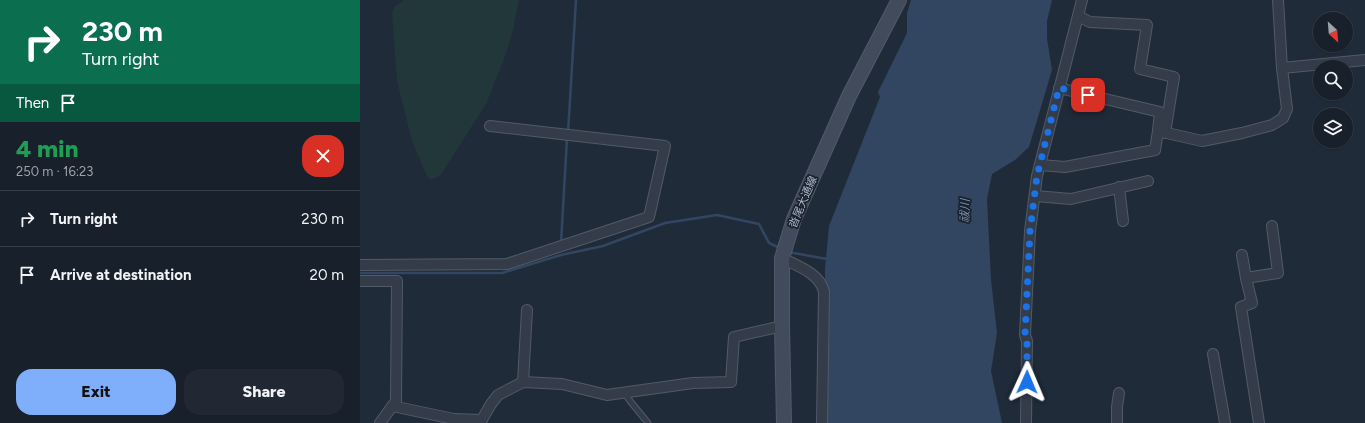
<!DOCTYPE html>
<meta charset="utf-8">
<style>
body{margin:0;font-family:Figtree,"Noto Sans JP",sans-serif;background:#212833;color:#f1f3f6;height:100vh;display:flex;flex-direction:column;font-size:15px;white-space:nowrap}
*{box-sizing:border-box;margin:0}
p{font-size:13px;color:#9fa3a9}
.icon{flex:none;width:22px;height:22px;fill:none;stroke:currentColor;stroke-width:2;stroke-linecap:round;stroke-linejoin:round}
.map{position:relative;flex:1;overflow:hidden}
.drawer{display:flex;flex-direction:column;background:#18202b;width:360px}
.drawer>*{flex:none}
.banner{background:#0b6e4f;color:#fff;overflow:hidden}
.needle{width:26px;rotate:154deg}
.buttons{position:absolute;left:953px;top:12px;display:grid;gap:8px}
.buttons a{display:grid;place-items:center;width:40px;height:40px;border-radius:50%;background:#18202b;box-shadow:0 1px 3px #0004,0 0 0 1px #363e47;font-size:20px}
.pin{position:absolute;display:grid;place-items:center;width:34px;height:34px;color:#fff;margin:-17px;border-radius:8px;box-shadow:0 2px 6px #0006}
.me{position:absolute;width:44px;margin:-22px;rotate:1deg;stroke-linejoin:round;filter:drop-shadow(0 0 3px #0008)}
.turn{display:flex;align-items:center;gap:14px;height:84px;padding:0 16px;font-size:18px}
.turn .icon{width:52px;height:52px;stroke-width:2.5}
.turn b{display:block;font-size:28px;line-height:34px}
.then{display:flex;align-items:center;height:38px;padding:0 16px;background:#0003;gap:8px;font-size:15px}
.round{display:grid;place-items:center;flex:none;width:42px;height:42px;border-radius:16px;background:#212833}
.headline{display:flex;align-items:center;justify-content:space-between;height:68px;padding:0 16px}
h1{font-size:24px;font-weight:800;line-height:30px;color:#1e9e55}
.button{display:flex;gap:8px;margin-top:auto;padding:8px 16px}
.button a{flex:1;height:46px;border-radius:16px;background:#7faefa;color:#111;font-size:16px;font-weight:800;line-height:46px;text-align:center}
.button a+a{background:#212833;color:#f1f3f6}
ul{padding:0;list-style:none}
li{display:flex;align-items:center;gap:12px;height:56px;padding:0 16px;border-top:1px solid #363e47}
li div{flex:1}
li b{display:block;font-size:15px}
li em{font-style:normal}
main{display:flex;flex:1;min-height:0}
.map>svg:first-child{display:block}
.green{fill:#22373a}
.water{fill:#334661}
.lines{fill:none;stroke-linecap:round;stroke-linejoin:round}
.stream{stroke:#334661;stroke-width:2.5}
.service-casing{stroke:#515a67;stroke-width:7}
.minor-casing{stroke:#515a67;stroke-width:12}
.secondary-casing{stroke:#515a67;stroke-width:16}
.service{stroke:#343c49;stroke-width:5}
.minor{stroke:#343c49;stroke-width:10}
.secondary{stroke:#424b5c;stroke-width:14}
.route{stroke:#1a73e8;stroke-width:7;stroke-dasharray:0 12.6}
.labels{text-anchor:middle;dominant-baseline:central;stroke-width:3.5;stroke-linejoin:round;paint-order:stroke}
.street-label{font-size:11px;fill:#aeb7c6;stroke:#19222d}
.water-label{font-size:12px;font-style:italic;fill:#758eaf;stroke:#19222d}
</style>
<main>
<section class="drawer">
<div class="banner">
<div class="turn"><svg class="icon" aria-label="right" viewBox="0 0 24 24"><path d="M7 20v-9h11M14 6l5 5-5 5"/></svg><div><b>230 m</b>Turn right</div></div>
<div class="then">Then<svg class="icon" aria-label="arrive" viewBox="0 0 24 24"><path d="M6 21V4h12l-3 4 3 4H6"/></svg></div>
</div>
<div class="headline"><div><h1>4 min</h1><p>250 m · 16:23</p></div><a class="round" style="background:#d93025;color:#fff"><svg class="icon" aria-label="close" viewBox="0 0 24 24"><path d="M6 6l12 12M18 6L6 18"/></svg></a></div>
<ul>
<li><svg class="icon" aria-label="right" viewBox="0 0 24 24"><path d="M7 20v-9h11M14 6l5 5-5 5"/></svg><div><b>Turn right</b></div><em>230 m</em></li>
<li><svg class="icon" aria-label="arrive" viewBox="0 0 24 24"><path d="M6 21V4h12l-3 4 3 4H6"/></svg><div><b>Arrive at destination</b></div><em>20 m</em></li>
</ul>
<div class="button"><a>Exit</a><a>Share</a></div>
</section>
<div class="map">
<svg width="1005" height="423" viewBox="0 0 1005 423">
<rect width="100%" height="100%" fill="#202b39"/>
<path class="green" d="M44,0H159L152,34L144,59L126,104L80,176L71,180L67,176L52,141L37,81L32,13L35,6Z"/>
<path class="water" d="M551,0H692L687,21V39L692,70L669,147L655,160L632,174L627,199L631,280L637,333L631,371L642,423H466L465,269L469,226L520,97L518,92L547,33V13Z"/>
<g class="lines">
<g class="stream">
<path d="M208,133L216,0"/>
<path d="M201,243L207,138"/>
<path d="M428,252L467,259L468,258"/>
<path d="M0,273H142L201,255L243,246L305,223L357,215L399,224L409,243L420,248"/>
</g>
<defs>
<path id="service" d="M264,392L270,401L288,423"/>
<g id="minor">
<path d="M718,16L730,22L787,25L780,69L814,77L805,133"/>
<path d="M922,68L1005,60"/>
<path d="M699,88L800,112L798,131L842,141L882,133L912,125L923,118L927,109L922,68L918,0"/>
<path d="M680,165L705,167L795,150L798,131"/>
<path d="M759,187L763,221"/>
<path d="M675,196L711,199L788,181"/>
<path d="M882,255L886,278"/>
<path d="M422,258C437,266 460,273 464,292L462,423"/>
<path d="M0,265L147,264L289,217L305,146L130,126"/>
<path d="M0,281H37L36,401L20,423"/>
<path d="M853,354L865,423"/>
<path d="M163,382L167,310"/>
<path d="M32,406L94,419L121,420"/>
<path d="M120,423L131,404L138,395L163,382L202,384L247,395L333,383L371,382L374,337L422,326"/>
<path d="M666,423L667,341L665,335L670,231L677,176L722,0"/>
<path d="M757,423V407L759,393"/>
<path d="M899,423L881,307L892,303L886,278L918,273L912,226"/>
</g>
<path id="secondary" d="M424,423L422,326V258L434,219L489,96L539,0"/>
</defs>
<use href="#service" class="service-casing"/>
<use href="#minor" class="minor-casing"/>
<use href="#secondary" class="secondary-casing"/>
<use href="#service" class="service"/>
<use href="#minor" class="minor"/>
<use href="#secondary" class="secondary"/>
</g>
<g class="lines">
<path class="route" d="M667,382V340L665,335L670,231L677,176L699,88L728,95"/>
</g>
<g class="labels">
<g class="street-label">
<text transform="translate(443 202) rotate(-67)">沓尾大通線</text>
</g>
<g class="water-label">
<text transform="translate(605 211) rotate(-89)">祓川</text>
</g>
</g>
</svg>
<div class="buttons">
<a><svg class="needle" viewBox="-14 -14 28 28"><path d="M0-13l5 13h-10z" fill="#e53935"/><path d="M0 13l5-13h-10z" fill="#9fa3a9"/></svg></a>
<a><svg class="icon" aria-label="search" viewBox="0 0 24 24"><circle cx="10" cy="10" r="6"/><path d="M15 15l6 6"/></svg></a>
<a><svg class="icon" aria-label="layers" viewBox="0 0 24 24"><path d="M12 4l9 5-9 5-9-5zM3 14l9 5 9-5"/></svg></a>
</div>
<div class="pin" style="left:728px;top:95px;background:#d93025"><svg class="icon" aria-label="arrive" viewBox="0 0 24 24"><path d="M6 21V4h12l-3 4 3 4H6"/></svg></div>
<svg class="me" style="left:667px;top:382px" viewBox="-20 -20 40 40"><path d="M0-17L14 15 0 8-14 15z" fill="#1a73e8" stroke="#fff" stroke-width="4"/></svg>
</div>
</main>
